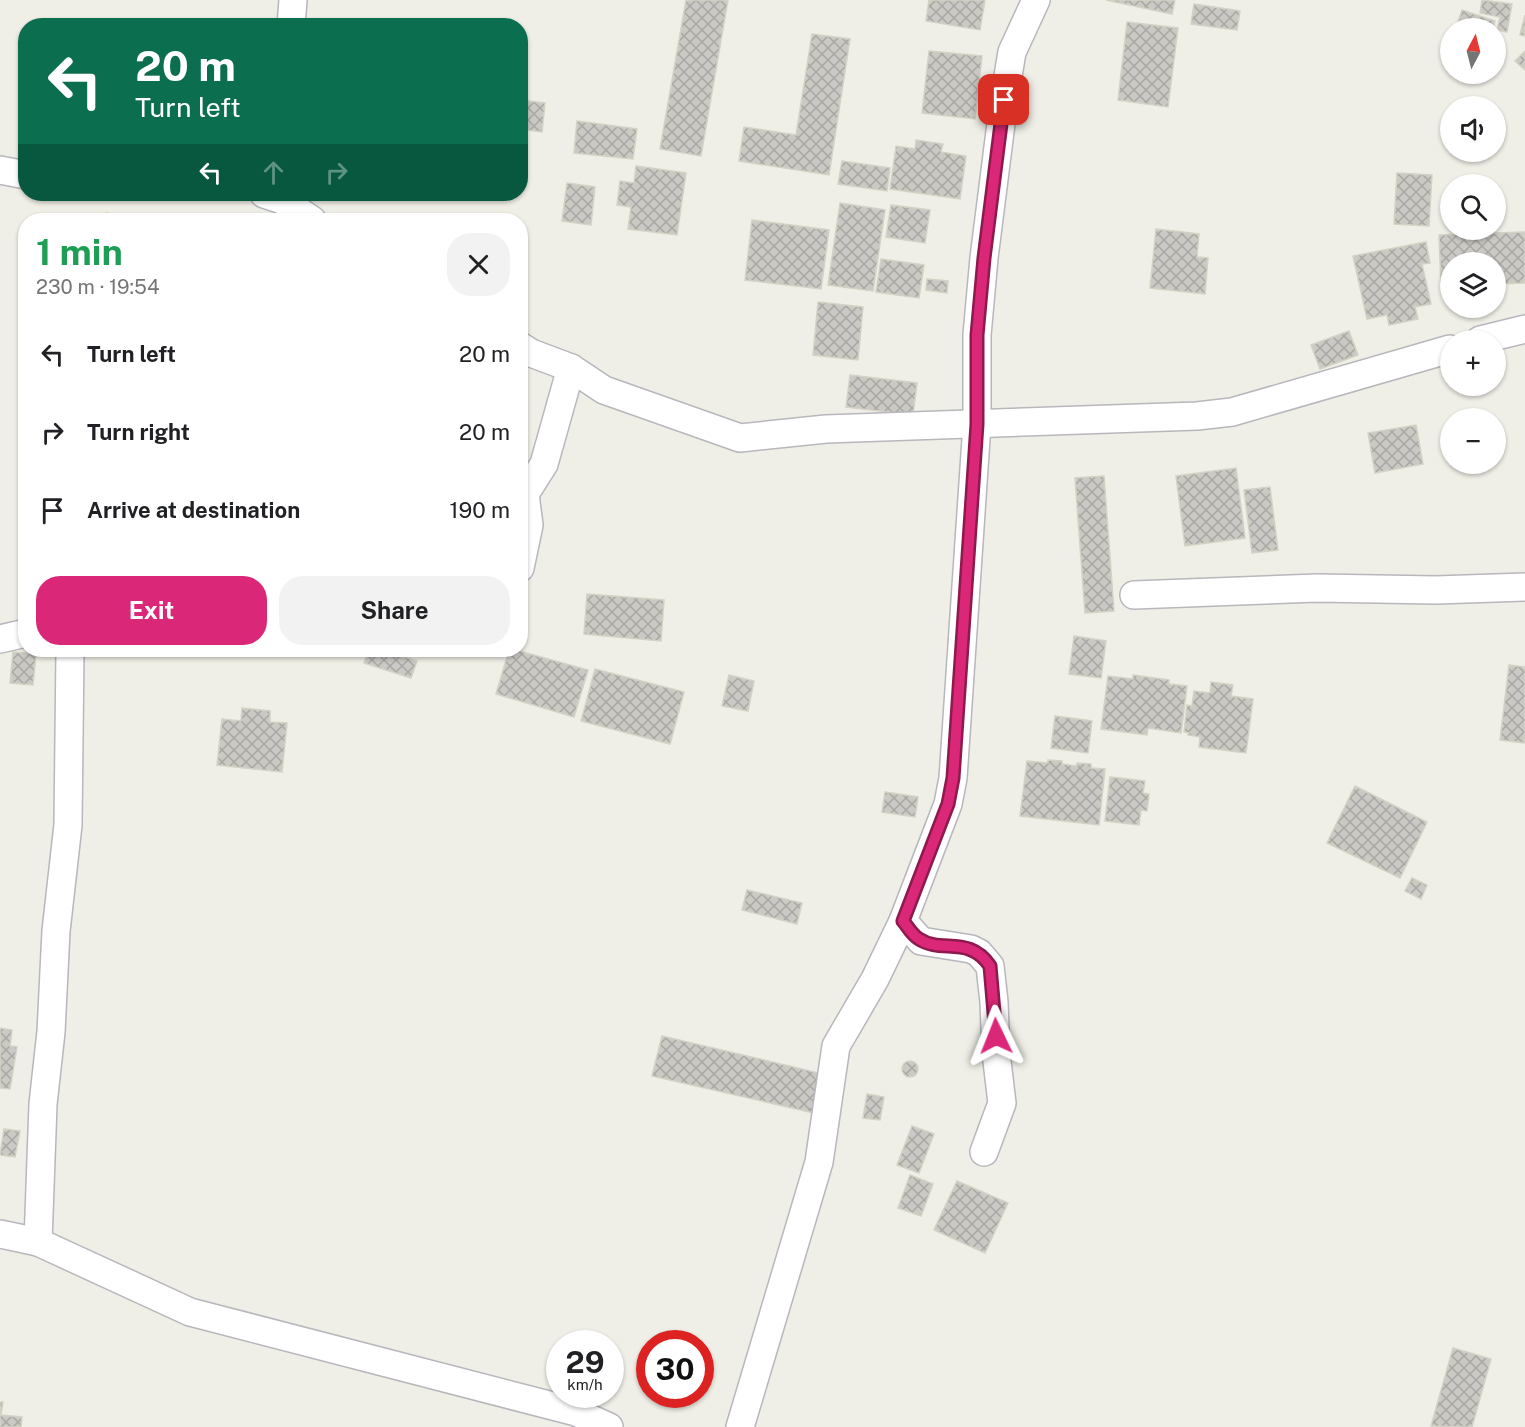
<!DOCTYPE html>
<meta charset="utf-8">
<style>
body{margin:0;font-family:"Public Sans",sans-serif;background:#f2f2f2;color:#202124;height:100vh;display:flex;flex-direction:column;font-size:22px;white-space:nowrap}
*{box-sizing:border-box;margin:0}
p{font-size:20px;color:#757577}
.icon{flex:none;width:33px;height:33px;fill:none;stroke:currentColor;stroke-width:2;stroke-linecap:round;stroke-linejoin:round}
.map{position:relative;flex:1;overflow:hidden}
.drawer{position:absolute;left:18px;top:213px;width:510px;height:444px;display:flex;flex-direction:column;background:#fff;border-radius:24px;box-shadow:0 2px 4px #0004}
.drawer>*{flex:none}
.banner{position:absolute;left:18px;top:18px;width:510px;height:183px;border-radius:24px;box-shadow:0 2px 4px #0004;background:#0b6e4f;color:#fff;overflow:hidden}
.needle{width:39px;rotate:7deg}
.tools{position:absolute;left:1440px;top:18px;display:grid;gap:12px}
.tools a{display:grid;place-items:center;width:66px;height:66px;border-radius:50%;background:#fff;box-shadow:0 2px 4px #0004;font-size:30px}
.speed{position:absolute;left:546px;top:1330px;display:flex;gap:12px;font-size:30px;font-weight:700;text-align:center}
.speed>*{display:grid;place-content:center;width:78px;height:78px;border-radius:50%;background:#fff;box-shadow:0 2px 4px #0004;line-height:1}
.speed small{font-size:15px;font-weight:400}
.speed .limit{border:9px solid #d22;background:#fff;color:#111}
.pin{position:absolute;display:grid;place-items:center;width:51px;height:51px;color:#fff;margin:-26px;border-radius:12px;box-shadow:0 3px 9px #0006}
.me{position:absolute;width:66px;margin:-33px;rotate:358deg;stroke-linejoin:round;filter:drop-shadow(0 0 4px #0008)}
.turn{display:flex;align-items:center;gap:21px;height:126px;padding:0 18px;font-size:27px}
.turn .icon{width:78px;height:78px;stroke-width:2.5}
.turn b{display:block;font-size:42px;line-height:51px}
.lanes{display:flex;align-items:center;height:57px;padding:0 18px;background:#0003;justify-content:center;gap:30px;direction:ltr}
.lanes .off{opacity:.35}
.round{display:grid;place-items:center;flex:none;width:63px;height:63px;border-radius:24px;background:#f2f2f2}
.headline{display:flex;align-items:center;justify-content:space-between;height:102px;padding:0 18px}
h1{font-size:36px;font-weight:700;line-height:45px;color:#1e9e55}
.primary-button{display:flex;gap:12px;margin-top:auto;padding:12px 18px}
.primary-button a{flex:1;height:69px;border-radius:24px;background:#db2777;color:#fff;font-size:24px;font-weight:700;line-height:69px;text-align:center}
.primary-button a+a{background:#f2f2f2;color:#202124}
ul{padding:0;list-style:none}
li{display:flex;align-items:center;gap:18px;height:78px;padding:0 18px}
li div{flex:1}
li b{display:block;font-size:22px}
li em{font-style:normal}
.map>svg:first-child{display:block}
.building{fill:url(#building-cross-hatch);stroke:#d3d2c5;stroke-width:1.5}
.lines{fill:none;stroke-linecap:round;stroke-linejoin:round}
.street-casing{stroke:#b7b7bc;stroke-width:30}
.street{stroke:#fff;stroke-width:27}
.route-casing{stroke:#8e194d;stroke-width:15}
.route{stroke:#db2777;stroke-width:10}
</style>
<div class="map">
<svg width="1525" height="1427" viewBox="0 0 1525 1427">
<defs>
<pattern id="building-cross-hatch" width="8" height="8" patternUnits="userSpaceOnUse" patternTransform="scale(1.5)"><rect width="8" height="8" fill="#cbc9c4"/><path d="M0 0l8 8M0 8l8-8" fill="none" stroke="#a8a7a3"/></pattern>
</defs>
<rect width="100%" height="100%" fill="#efefe7"/>
<g class="building">
<path d="M686,0H728L701,156L660,149Z"/>
<path d="M929,0H985L980,30L926,21Z"/>
<path d="M1106,0H1175L1172,14Z"/>
<path d="M1482,0L1512,4L1507,32L1497,30L1500,17L1480,13Z"/>
<path d="M1194,4L1240,11L1237,30L1191,24Z"/>
<path d="M1462,10L1495,21L1493,28H1456Z"/>
<path d="M1525,15V36L1520,35Z"/>
<path d="M1127,22L1178,28L1168,107L1118,100Z"/>
<path d="M812,34L850,39L829,175L739,161L744,127L796,135Z"/>
<path d="M929,51L982,56L975,119L922,113Z"/>
<path d="M1525,51V70L1515,61Z"/>
<path d="M520,100L545,103L542,132L520,129Z"/>
<path d="M577,121L637,129L633,159L574,153Z"/>
<path d="M916,140L943,144L941,152L966,156L960,199L890,189L896,146L915,149Z"/>
<path d="M842,161L890,168L887,191L838,184Z"/>
<path d="M636,166L686,173L677,235L628,229L631,207L617,205L620,181L634,183Z"/>
<path d="M1397,173L1432,175L1429,226L1394,224Z"/>
<path d="M567,183L595,187L591,225L562,221Z"/>
<path d="M410,194H440L439,198Z"/>
<path d="M840,203L885,210L873,291L828,285Z"/>
<path d="M891,205L930,210L925,243L886,237Z"/>
<path d="M106,213L146,220H104Z"/>
<path d="M752,220L829,230L821,289L745,280Z"/>
<path d="M1156,229L1199,234L1197,257L1208,258L1205,294L1150,288Z"/>
<path d="M1525,232V283L1496,284V262H1450V286H1441L1439,235Z"/>
<path d="M1426,242L1430,263L1422,264L1431,304L1415,307L1418,319L1389,325L1387,315L1367,319L1353,256Z"/>
<path d="M881,259L924,265L919,298L876,292Z"/>
<path d="M927,279L948,281L947,293L926,290Z"/>
<path d="M818,302L863,307L858,360L813,355Z"/>
<path d="M1349,331L1358,355L1320,369L1311,345Z"/>
<path d="M850,375L917,383L913,415L846,407Z"/>
<path d="M1416,425L1423,464L1375,473L1368,433Z"/>
<path d="M1236,468L1245,538L1185,546L1176,476Z"/>
<path d="M1104,476L1114,611L1085,613L1075,478Z"/>
<path d="M1270,487L1278,550L1252,553L1244,490Z"/>
<path d="M587,594L664,600L661,641L584,634Z"/>
<path d="M1074,636L1106,641L1101,678L1069,674Z"/>
<path d="M369,650H381L417,661L411,678L364,663Z"/>
<path d="M509,650H516L588,670L574,717L496,694Z"/>
<path d="M13,652L36,654L33,685L10,683Z"/>
<path d="M1509,665L1525,667V743L1500,740Z"/>
<path d="M595,669L684,692L670,744L581,721Z"/>
<path d="M729,675L754,681L748,711L722,706Z"/>
<path d="M1133,675L1169,680V684L1187,686L1181,733L1148,728L1147,735L1101,729L1108,676L1133,679Z"/>
<path d="M1211,682L1233,685L1231,696L1253,699L1246,753L1199,747L1200,737L1188,735L1189,733L1184,732L1187,705L1192,706L1194,691L1210,693Z"/>
<path d="M242,708L270,711V722L287,723L282,772L217,765L222,719L241,721Z"/>
<path d="M1055,716L1092,721L1088,753L1051,748Z"/>
<path d="M1048,760L1062,761V764L1077,766V763L1091,764V768L1105,769L1099,825L1020,816L1027,761L1048,763Z"/>
<path d="M1110,777L1145,781L1143,793L1149,794L1147,811L1141,810L1139,825L1105,821Z"/>
<path d="M1355,786L1427,822L1400,878L1327,843Z"/>
<path d="M885,792L918,797L915,817L882,812Z"/>
<path d="M1412,878L1427,885L1421,899L1405,891Z"/>
<path d="M747,890L802,903L797,924L742,910Z"/>
<path d="M0,1028L12,1030L10,1046L17,1047L10,1089L0,1088Z"/>
<path d="M662,1036L823,1074L814,1113L652,1076Z"/>
<circle cx="910" cy="1069" r="8"/>
<path d="M867,1094L884,1097L880,1120L863,1118Z"/>
<path d="M912,1126L934,1134L919,1173L897,1165Z"/>
<path d="M4,1129L20,1131L15,1157L0,1155Z"/>
<path d="M910,1175L933,1184L921,1216L898,1208Z"/>
<path d="M957,1181L1008,1203L985,1253L934,1230Z"/>
<path d="M1453,1348L1491,1359L1472,1427L1431,1426Z"/>
<path d="M0,1402H3L1,1415L22,1417L21,1427H0Z"/>
</g>
<g class="lines">
<defs>
<g id="street">
<path d="M291,26L293,0"/>
<path d="M0,170L26,175"/>
<path d="M264,194L282,200L312,220"/>
<path d="M1480,340L1525,329"/>
<path d="M520,346L531,353L571,368"/>
<path d="M520,495L525,494L544,464L571,368L604,390L740,438L826,429L1197,416L1232,412L1450,349"/>
<path d="M520,568L529,525L525,494"/>
<path d="M1134,595L1317,588L1436,590L1525,587"/>
<path d="M0,639L26,633"/>
<path d="M903,921L921,941L971,949L979,953L990,966L994,1002L996,1053L1002,1103L984,1152"/>
<path d="M0,1234L38,1242L190,1312L576,1412L609,1427"/>
<path d="M38,1242L43,1104L51,1032L56,931L68,825L70,650"/>
<path d="M740,1427L819,1162L836,1046L875,979L903,921L948,804L953,778L977,424V335L984,258L1004,100L1012,52L1036,0"/>
</g>
</defs>
<use href="#street" class="street-casing"/>
<use href="#street" class="street"/>
</g>
<g class="lines">
<defs>
<path id="route" d="M996,1036L990,966C969,935 942,954 919,939C912,935 908,927 903,921L948,804L953,778L977,424V335L984,258L1004,100"/>
</defs>
<use href="#route" class="route-casing"/>
<use href="#route" class="route"/>
</g>
</svg>
<div class="tools">
<a><svg class="needle" viewBox="-14 -14 28 28"><path d="M0-13l5 13h-10z" fill="#e53935"/><path d="M0 13l5-13h-10z" fill="#757577"/></svg></a>
<a><svg class="icon" aria-label="sound" viewBox="0 0 24 24"><path d="M4 9h4l5-4v14l-5-4H4zM17 9q2 3 0 6"/></svg></a>
<a><svg class="icon" aria-label="search" viewBox="0 0 24 24"><circle cx="10" cy="10" r="6"/><path d="M15 15l6 6"/></svg></a>
<a><svg class="icon" aria-label="layers" viewBox="0 0 24 24"><path d="M12 4l9 5-9 5-9-5zM3 14l9 5 9-5"/></svg></a>
<a>+</a>
<a>−</a>
</div>
<div class="speed"><div>29<small>km/h</small></div><div class="limit">30</div></div>
<div class="pin" style="left:1004px;top:100px;background:#d93025"><svg class="icon" aria-label="arrive" viewBox="0 0 24 24"><path d="M6 21V4h12l-3 4 3 4H6"/></svg></div>
<svg class="me" style="left:996px;top:1036px" viewBox="-20 -20 40 40"><path d="M0-17L14 15 0 8-14 15z" fill="#db2777" stroke="#fff" stroke-width="4"/></svg>
<div class="banner">
<div class="turn"><svg class="icon" aria-label="left" viewBox="0 0 24 24"><path d="M17 20v-9H6M10 6l-5 5 5 5"/></svg><div><b>20 m</b>Turn left</div></div>
<div class="lanes"><svg class="icon" aria-label="left" viewBox="0 0 24 24"><path d="M17 20v-9H6M10 6l-5 5 5 5"/></svg><svg class="icon off" aria-label="ahead" viewBox="0 0 24 24"><path d="M12 20V5M6 11l6-6 6 6"/></svg><svg class="icon off" aria-label="right" viewBox="0 0 24 24"><path d="M7 20v-9h11M14 6l5 5-5 5"/></svg></div>
</div>
<section class="drawer">
<div class="headline"><div><h1>1 min</h1><p>230 m · 19:54</p></div><a class="round"><svg class="icon" aria-label="close" viewBox="0 0 24 24"><path d="M6 6l12 12M18 6L6 18"/></svg></a></div>
<ul>
<li><svg class="icon" aria-label="left" viewBox="0 0 24 24"><path d="M17 20v-9H6M10 6l-5 5 5 5"/></svg><div><b>Turn left</b></div><em>20 m</em></li>
<li><svg class="icon" aria-label="right" viewBox="0 0 24 24"><path d="M7 20v-9h11M14 6l5 5-5 5"/></svg><div><b>Turn right</b></div><em>20 m</em></li>
<li><svg class="icon" aria-label="arrive" viewBox="0 0 24 24"><path d="M6 21V4h12l-3 4 3 4H6"/></svg><div><b>Arrive at destination</b></div><em>190 m</em></li>
</ul>
<div class="primary-button"><a>Exit</a><a>Share</a></div>
</section>
</div>
